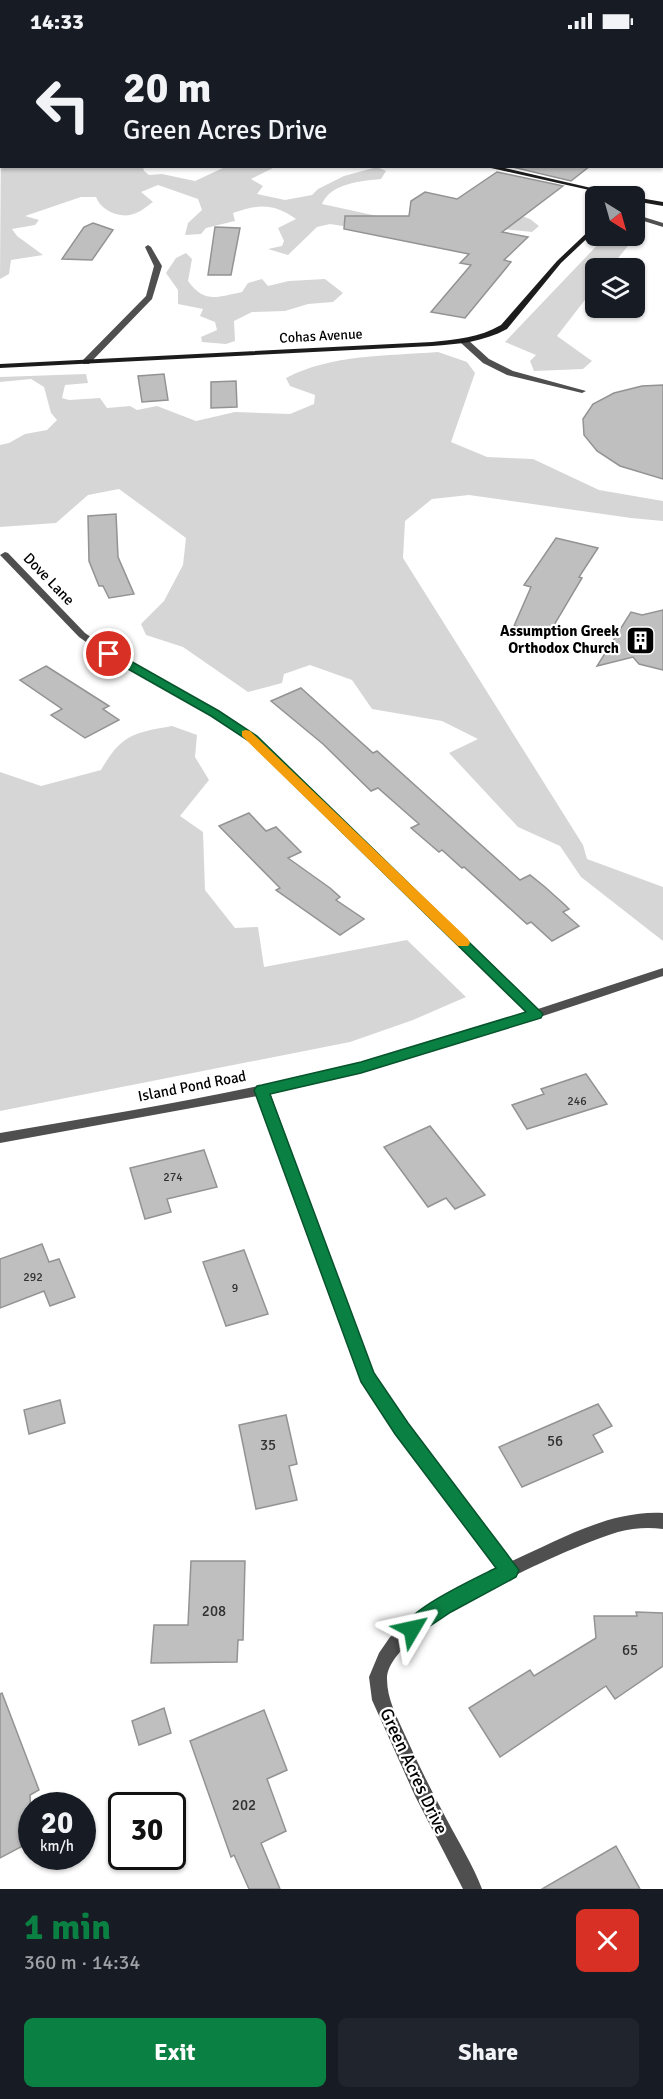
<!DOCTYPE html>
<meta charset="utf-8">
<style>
body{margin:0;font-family:Signika,sans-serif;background:#20242c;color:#f1f3f6;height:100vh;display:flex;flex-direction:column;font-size:22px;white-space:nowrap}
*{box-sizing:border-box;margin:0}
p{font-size:20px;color:#9ea1a6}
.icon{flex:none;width:33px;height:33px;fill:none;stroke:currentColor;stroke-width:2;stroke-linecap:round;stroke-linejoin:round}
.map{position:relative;height:1847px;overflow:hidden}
.drawer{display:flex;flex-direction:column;background:#171b24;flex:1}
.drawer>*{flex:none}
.hud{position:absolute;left:0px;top:0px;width:663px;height:126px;box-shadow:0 2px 4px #0004;background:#171b24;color:#f1f3f6;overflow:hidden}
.needle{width:39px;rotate:143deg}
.tools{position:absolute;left:585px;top:144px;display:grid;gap:12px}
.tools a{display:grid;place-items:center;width:60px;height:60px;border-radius:9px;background:#171b24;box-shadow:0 2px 4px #0004;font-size:30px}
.speed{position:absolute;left:18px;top:1750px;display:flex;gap:12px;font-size:30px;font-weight:700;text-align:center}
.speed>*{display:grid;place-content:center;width:78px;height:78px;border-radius:50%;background:#171b24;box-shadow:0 2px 4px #0004;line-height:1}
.speed small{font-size:15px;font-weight:400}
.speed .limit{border:3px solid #111;border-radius:9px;background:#fff;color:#111}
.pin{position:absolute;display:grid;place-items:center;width:51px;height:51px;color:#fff;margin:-26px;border:3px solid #fff;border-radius:50%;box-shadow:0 2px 6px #0007}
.me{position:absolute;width:66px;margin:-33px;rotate:54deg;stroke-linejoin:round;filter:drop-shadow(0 0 4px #0008)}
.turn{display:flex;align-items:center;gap:21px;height:126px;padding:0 24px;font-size:27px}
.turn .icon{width:78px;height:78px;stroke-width:2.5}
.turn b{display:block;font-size:42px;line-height:51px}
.round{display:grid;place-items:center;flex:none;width:63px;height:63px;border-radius:9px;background:#20242c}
.head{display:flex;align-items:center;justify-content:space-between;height:102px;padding:0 24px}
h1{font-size:36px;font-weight:800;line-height:45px;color:#0b8043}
.action{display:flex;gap:12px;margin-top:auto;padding:12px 24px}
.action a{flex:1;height:69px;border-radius:9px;background:#0b8043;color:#fff;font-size:24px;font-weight:800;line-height:69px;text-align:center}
.action a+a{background:#20242c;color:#f1f3f6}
.status{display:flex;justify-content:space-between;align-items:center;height:42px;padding:0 30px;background:#171b24;direction:ltr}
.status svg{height:16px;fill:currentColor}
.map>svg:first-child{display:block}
.green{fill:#d6d6d6}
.building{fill:#bfbfbf;stroke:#939393;stroke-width:1.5}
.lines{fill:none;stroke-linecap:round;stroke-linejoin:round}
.lane{fill:#4f4f4f;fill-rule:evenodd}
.street{fill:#4f4f4f;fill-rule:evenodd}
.secondary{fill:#1c1c1c;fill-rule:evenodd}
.route{fill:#0b8043;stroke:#07532c;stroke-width:1.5}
.slow{fill:#f59e0b}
.labels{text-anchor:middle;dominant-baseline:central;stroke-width:4.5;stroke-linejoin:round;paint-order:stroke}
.number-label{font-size:12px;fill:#303030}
.far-street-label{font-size:14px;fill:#000;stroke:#fff}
.street-label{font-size:15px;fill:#000;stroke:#fff}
.poi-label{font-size:15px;font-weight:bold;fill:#000;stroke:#fff;text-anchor:end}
.near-number-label{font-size:15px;fill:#303030}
.near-street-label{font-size:18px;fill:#000;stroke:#fff}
</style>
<div class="status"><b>14:33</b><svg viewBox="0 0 49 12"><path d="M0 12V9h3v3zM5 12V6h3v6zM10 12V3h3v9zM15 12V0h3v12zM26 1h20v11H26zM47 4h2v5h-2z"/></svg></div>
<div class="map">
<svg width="663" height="1847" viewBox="0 0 663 1847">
<rect width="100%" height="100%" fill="#fff"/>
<g class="green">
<path d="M239,0H663V118L662,119V2L237,1Z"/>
<path d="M1,85L2,124L143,125L144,129L149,133L162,132L195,139L223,126L268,125L273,126L251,137L263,144L257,152L285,158L312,153L318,147L344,134L377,125L386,129L381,137C361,139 331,141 322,162L391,177L519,173L530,177L539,184L532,190L452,182L368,188L330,182L317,185L288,213L268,207L282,204L284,199L278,186L296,177C274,161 257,162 233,171L235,179L206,186L201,192L185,193L188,181L202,168L198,157L158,143L141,150L153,160C147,164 142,169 136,171C122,178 101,169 96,155H81L25,174L39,178L35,183L12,187L17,194L43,213L11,218L9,232L0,237Z"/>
<path d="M635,183L644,184L610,226H596L595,245L557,294L592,319L583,327L534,329L530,319L536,313L505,300L606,194H634Z"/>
<path d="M186,211L192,217L188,239C205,262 217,255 242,250L248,241L262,237L268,244L289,239L325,237L343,251L333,260L308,262L285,269L252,270L234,279L235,299L226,302L202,300L201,295L217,288L215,280L200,274L203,267L178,262V248L166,231L176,216Z"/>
<path d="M438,310L467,320L475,331L451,400L487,415L533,417L599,448L663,459V479L631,476L469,453L432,457L405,479L403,516L583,803L587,817L663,845V899L581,835L560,804L518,785L449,711L478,697L442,679L372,667L352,638L310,623L284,632L282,641L248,650L183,605L146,593L141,582L164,559L183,523L186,496L119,447L88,453L56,481L0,485V403L9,401L25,392L47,388L57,378L51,371L44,345L31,337L0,340V335L86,332L88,341L65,343L62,356L69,358L100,356L107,366L130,364L137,368L157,364L196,379L235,370L290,372L314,362L315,353L290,344L286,336C331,312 388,314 438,310Z"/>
<path d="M172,684L197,693L195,715L209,738L180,774L203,790L205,848L235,886L258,885L264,925L407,898L466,955L413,978L350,1000L0,1069V730L41,744L101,728C122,692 133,691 172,684Z"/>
</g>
<g class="building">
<path d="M508,124H590L571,139Z"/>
<path d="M497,130L563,144L502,190L528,195L504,218L511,220L465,276L431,270L471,223L460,221L469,212L344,187L345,174H409L411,159L425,150L457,157Z"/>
<path d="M93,181L113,188L92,218L62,217L84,185Z"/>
<path d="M215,185L240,186L231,233H208Z"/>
<path d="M164,332L168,358L142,360L138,334Z"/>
<path d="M236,339L237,365L211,366V340Z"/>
<path d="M663,343V437L620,424L597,409L584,393L583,377L593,362L614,351L642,344Z"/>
<path d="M116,472L118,515L134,552L109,556L103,544H99L89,519L88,474Z"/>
<path d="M556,496L598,506L579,535L582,536L550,590L514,584L531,545L524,543Z"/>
<path d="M663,568V628L639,622L633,615L597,624L631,570L642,573Z"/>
<path d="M46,624L109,664L103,667L119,678L85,696L51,673L62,667L20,638Z"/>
<path d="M301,646L373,711L377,709L520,838L530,833L545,845L565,863L569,867L563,870L579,884L552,899L531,880L527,882L464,825L462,826L442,808L439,810L411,786L419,782L378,746L371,749L323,702L271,659Z"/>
<path d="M249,771L266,789L276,785L301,810L288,816L330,846L340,855L336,858L364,877L340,893L276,848L280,846L219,784Z"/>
<path d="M586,1032L607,1062L527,1087L512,1063L544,1052L541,1047Z"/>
<path d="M430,1084L461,1123L485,1153L455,1167L446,1156L428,1165L384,1105Z"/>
<path d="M204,1108L217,1145L167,1157L171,1170L145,1177L130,1126Z"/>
<path d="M42,1202L49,1220L59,1217L75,1255L50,1264L44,1249L0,1266V1217Z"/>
<path d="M244,1208L268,1272L226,1284L203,1220Z"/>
<path d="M60,1358L65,1381L29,1392L24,1368Z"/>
<path d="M598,1362L612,1384L593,1393L603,1410L522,1445L499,1405Z"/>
<path d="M286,1373L297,1422L289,1424L297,1458L256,1467L239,1383Z"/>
<path d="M191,1519H245L243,1598H238L237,1620L151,1621L154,1583H188Z"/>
<path d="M636,1570L663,1571V1624L615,1657L606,1644L500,1715L469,1666L530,1628L534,1634L596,1596L594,1574H637Z"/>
<path d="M2,1651L39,1748L30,1753L32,1799L0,1816V1652Z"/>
<path d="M164,1666L171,1691L139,1703L132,1679Z"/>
<path d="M264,1668L287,1728L267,1737L286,1789L261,1801L280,1847H249L234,1813L231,1815L190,1699Z"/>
<path d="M616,1804L640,1847H542Z"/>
</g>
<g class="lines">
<g class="lane">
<path d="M0,0L9,2H2L0,4Z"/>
<path d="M35,0H42L33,2Z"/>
<path d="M634,172L663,181V185L634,176Z"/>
<path d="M461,297H467L489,317L513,329L586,349L582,351L507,333L483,321L461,301Z"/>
</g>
<g class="street">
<path d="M148,203L151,205L162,224L152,257L89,322H83V318L146,254L154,224L145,205Z"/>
<path d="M5,510L8,511L85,591L112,610L219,669L257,694L538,967L663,926V934C533,978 404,1021 270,1051L373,1332L406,1382L512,1519C559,1498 610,1468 663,1471V1487C648,1485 633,1486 618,1490C573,1503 387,1585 387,1637C387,1657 397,1675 405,1693C418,1722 432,1750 447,1778C459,1801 473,1823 482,1847H463L415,1754L372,1658L369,1635L379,1611L390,1595L438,1557L497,1526L396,1392L362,1340L258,1054L0,1101V1091C105,1073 209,1056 313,1032C385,1015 457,994 527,971L249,698L211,673L106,614L79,595L2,515L0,513Z"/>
</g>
<g class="secondary">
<rect x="0" y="17" width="2" height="4"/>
<path d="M482,124H496L626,154H616Z"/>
<path d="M634,155L663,160V164L634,159Z"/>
<path d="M596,182V188L561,221L507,287C483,300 459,302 432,304L0,326V322L432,300C457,297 479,296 501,283L557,219Z"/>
</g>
</g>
<path class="route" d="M105,609H113L219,669L257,694L543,972L541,976L361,1031L270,1052L374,1331L408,1381L519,1528L516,1535L451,1570L412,1596L405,1593L402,1587C411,1566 474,1537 496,1526L395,1392L361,1340L254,1048L257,1044L262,1043L361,1020L526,970L249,699L211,674L105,614Z"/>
<path class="slow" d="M246,688L250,689L468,897L470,901L468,904H458L242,694V689Z"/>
<defs>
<symbol id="building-square" viewBox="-11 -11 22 22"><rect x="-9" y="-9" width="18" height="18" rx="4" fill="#000" stroke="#fff"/><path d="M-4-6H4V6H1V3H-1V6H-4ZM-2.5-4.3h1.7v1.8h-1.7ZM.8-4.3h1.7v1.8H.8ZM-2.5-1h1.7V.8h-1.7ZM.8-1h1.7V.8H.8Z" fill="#fff"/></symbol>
</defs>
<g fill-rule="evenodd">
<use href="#building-square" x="624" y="582" width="33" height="33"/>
</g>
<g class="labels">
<g class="number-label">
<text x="577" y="1059">246</text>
<text x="173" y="1135">274</text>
<text x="33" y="1235">292</text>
<text x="235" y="1246">9</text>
</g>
<g class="far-street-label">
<text transform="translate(321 294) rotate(-3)">Cohas Avenue</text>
</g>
<g class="street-label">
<text transform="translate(49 537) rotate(46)">Dove Lane</text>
<text transform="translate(192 1044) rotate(-11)">Island Pond Road</text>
</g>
<g class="poi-label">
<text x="619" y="589">Assumption Greek<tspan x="619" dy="17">Orthodox Church</tspan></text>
</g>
<g class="near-number-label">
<text x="555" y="1399">56</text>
<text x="268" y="1403">35</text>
<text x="214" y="1569">208</text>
<text x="630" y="1608">65</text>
<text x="244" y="1763">202</text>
</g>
<g class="near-street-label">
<text transform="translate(414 1729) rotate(65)">Green Acres Drive</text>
</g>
</g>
</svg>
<div class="tools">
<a><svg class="needle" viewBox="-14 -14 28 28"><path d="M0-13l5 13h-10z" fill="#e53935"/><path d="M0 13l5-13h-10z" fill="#9ea1a6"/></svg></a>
<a><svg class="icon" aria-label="layers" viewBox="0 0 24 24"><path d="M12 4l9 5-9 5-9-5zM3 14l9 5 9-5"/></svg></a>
</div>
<div class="speed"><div>20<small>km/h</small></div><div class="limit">30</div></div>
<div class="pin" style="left:109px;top:612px;background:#d93025"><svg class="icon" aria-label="arrive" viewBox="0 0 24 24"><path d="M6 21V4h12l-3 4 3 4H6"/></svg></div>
<svg class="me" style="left:412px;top:1587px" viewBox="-20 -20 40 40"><path d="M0-17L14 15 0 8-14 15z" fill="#0b8043" stroke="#fff" stroke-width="4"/></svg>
<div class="hud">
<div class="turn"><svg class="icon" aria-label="left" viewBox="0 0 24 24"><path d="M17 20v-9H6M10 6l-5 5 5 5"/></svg><div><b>20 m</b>Green Acres Drive</div></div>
</div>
</div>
<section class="drawer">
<div class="head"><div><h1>1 min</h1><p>360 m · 14:34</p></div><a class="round" style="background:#d93025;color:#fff"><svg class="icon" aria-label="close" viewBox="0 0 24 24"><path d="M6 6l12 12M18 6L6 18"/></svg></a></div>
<div class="action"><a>Exit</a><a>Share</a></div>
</section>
